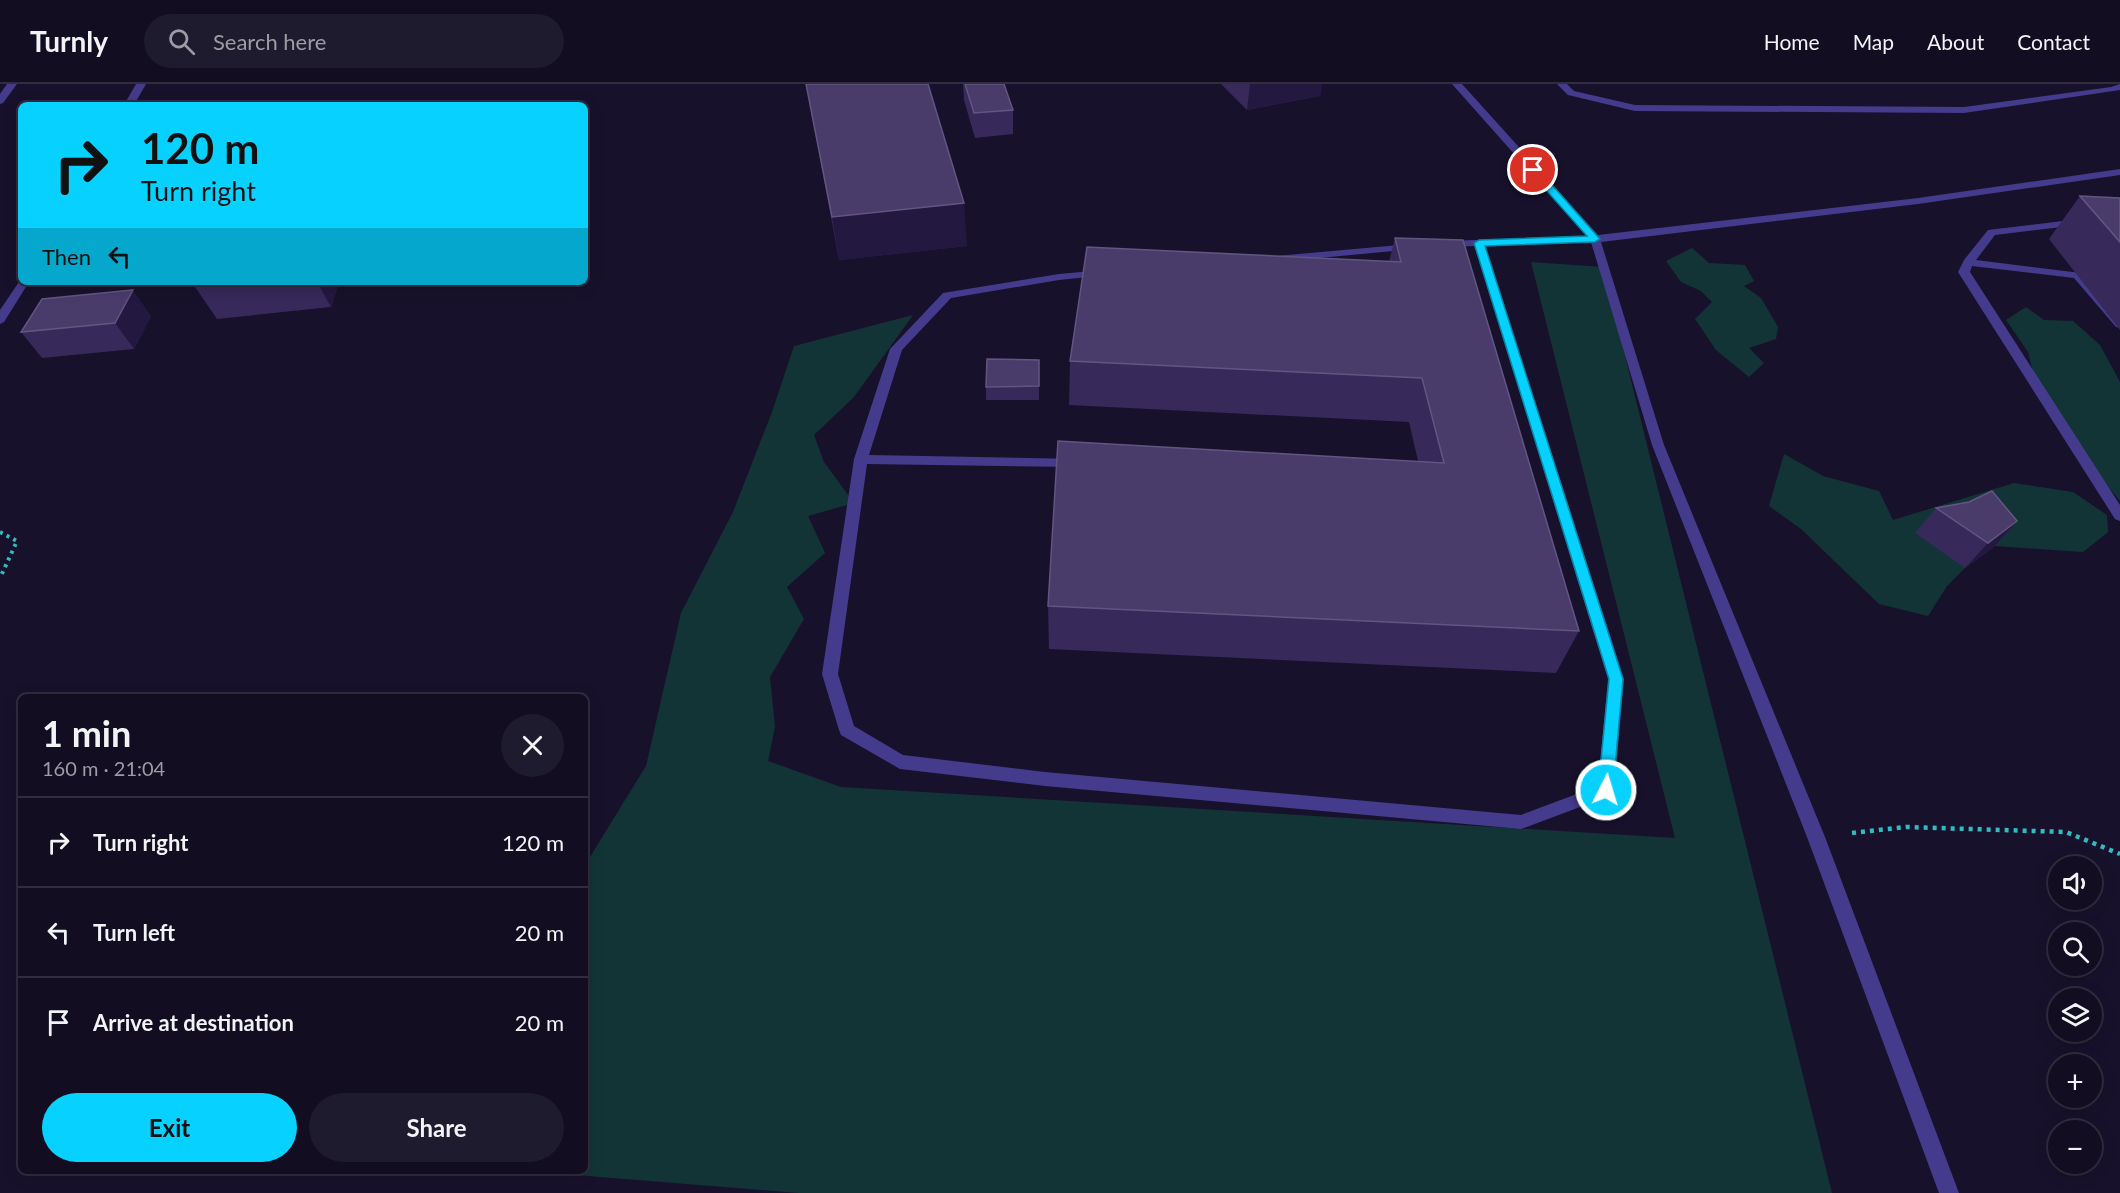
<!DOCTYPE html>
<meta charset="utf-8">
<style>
body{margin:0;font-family:Lato,sans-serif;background:#1f1b2e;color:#f1f3f6;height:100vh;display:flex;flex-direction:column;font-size:22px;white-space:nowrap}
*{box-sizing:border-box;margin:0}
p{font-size:20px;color:#9c9ca5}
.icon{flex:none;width:33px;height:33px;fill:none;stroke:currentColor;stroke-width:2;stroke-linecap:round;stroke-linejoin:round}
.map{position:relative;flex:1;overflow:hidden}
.details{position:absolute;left:18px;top:610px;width:570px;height:480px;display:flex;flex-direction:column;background:#120d21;border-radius:9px;box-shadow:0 3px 15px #0003,0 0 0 2px #312d3f}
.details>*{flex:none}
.guide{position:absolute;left:18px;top:18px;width:570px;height:183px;border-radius:9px;box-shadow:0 3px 15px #0003,0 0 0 2px #312d3f;background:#07d1ff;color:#111;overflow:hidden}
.buttons{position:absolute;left:2048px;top:772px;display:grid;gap:12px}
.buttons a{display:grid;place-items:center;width:54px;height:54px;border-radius:50%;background:#120d21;box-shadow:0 3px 15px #0003,0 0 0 2px #312d3f;font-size:30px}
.pin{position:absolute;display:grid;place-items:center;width:51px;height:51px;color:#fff;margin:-26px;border:3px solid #fff;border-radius:50%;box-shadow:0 2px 6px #0007}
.me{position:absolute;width:66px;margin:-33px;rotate:5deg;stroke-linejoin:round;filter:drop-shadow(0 0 4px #0008)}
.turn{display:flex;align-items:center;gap:21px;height:126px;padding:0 24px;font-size:27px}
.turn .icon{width:78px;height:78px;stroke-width:2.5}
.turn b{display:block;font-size:42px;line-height:51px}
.then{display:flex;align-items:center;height:57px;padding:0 24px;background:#0003;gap:12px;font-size:22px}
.round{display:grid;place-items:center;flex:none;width:63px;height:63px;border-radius:32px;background:#1f1b2e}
.head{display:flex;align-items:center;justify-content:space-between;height:102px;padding:0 24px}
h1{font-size:36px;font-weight:700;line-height:45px}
.cta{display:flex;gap:12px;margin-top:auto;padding:12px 24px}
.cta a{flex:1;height:69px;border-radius:36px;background:#07d1ff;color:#111;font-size:24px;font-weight:700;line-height:69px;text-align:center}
.cta a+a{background:#1f1b2e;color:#f1f3f6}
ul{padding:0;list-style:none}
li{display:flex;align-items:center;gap:18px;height:90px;padding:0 24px;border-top:2px solid #312d3f}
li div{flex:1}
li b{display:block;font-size:22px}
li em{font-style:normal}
header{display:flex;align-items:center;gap:36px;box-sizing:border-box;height:84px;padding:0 30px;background:#120d21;border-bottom:2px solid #312d3f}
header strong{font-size:28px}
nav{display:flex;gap:33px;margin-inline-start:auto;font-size:21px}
.search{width:420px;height:54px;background:#1f1b2e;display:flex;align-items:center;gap:15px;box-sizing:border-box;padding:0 21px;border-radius:33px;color:#9c9ca5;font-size:22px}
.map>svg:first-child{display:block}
.green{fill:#133436}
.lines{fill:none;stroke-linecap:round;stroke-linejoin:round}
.path-far1{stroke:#2ebdc1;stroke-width:4;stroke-dasharray:3 4.5;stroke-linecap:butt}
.path{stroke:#2ebdc1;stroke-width:4.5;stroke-dasharray:4 5;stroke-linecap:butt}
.service{fill:#453b8c;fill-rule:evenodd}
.wall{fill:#372959}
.shaded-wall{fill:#231840}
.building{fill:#493c6b;stroke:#625582;stroke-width:1.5}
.route{fill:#07d1ff;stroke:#0588a6;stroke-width:1.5}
</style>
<header>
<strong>Turnly</strong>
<div class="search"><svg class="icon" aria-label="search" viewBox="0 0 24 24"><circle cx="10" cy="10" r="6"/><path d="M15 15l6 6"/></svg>Search here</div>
<nav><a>Home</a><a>Map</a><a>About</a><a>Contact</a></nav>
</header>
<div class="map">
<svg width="2120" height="1109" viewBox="0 0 2120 1109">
<rect width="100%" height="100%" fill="#18112c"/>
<g class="green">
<path d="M1692,164L1709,179L1745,181L1754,197L1744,202L1761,214L1778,243L1776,255L1749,264L1764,279L1749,293L1716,266L1695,235L1712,218L1701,207L1681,198L1666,177Z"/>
<path d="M1531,178L1603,183L1832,1109H799L539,1088H585V781L646,682L681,529L733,428L772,328L794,262L913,231L854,313L814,351L824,378L854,419L808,432L825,469L787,503L804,535L770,593L775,643L768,677L841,703L1675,754Z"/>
<path d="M2026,223L2044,236L2073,237L2100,261L2120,298V417L2076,364L2038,308L2028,268L2006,236Z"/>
<path d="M1784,370L1823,392L1879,407L1893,436L2014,399L2073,408L2107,431L2108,448L2083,468L1995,462L1965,484L1947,502L1928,532L1879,520L1801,445L1769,422Z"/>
</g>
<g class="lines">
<path class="path-far1" d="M0,448L17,457L0,494"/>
<path class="path" d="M1852,749L1906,743L2066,748L2120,770"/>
<g class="service">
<path d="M7,0H17L3,19L0,20V10Z"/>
<path d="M136,0H146L134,21H124Z"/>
<path d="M1452,0H1462L1598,151L1918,114L2120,85V91L1918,120L1601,158L1664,361L1825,753L1959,1109H1939L1807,753L1652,361L1591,158L1485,162L1624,595L1614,706L1612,711L1521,745L1045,702L900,685L841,651L839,646L822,590L854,375L890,265L943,209L1059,190L1103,186L1109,189L1107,191L1059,196L951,214L902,266L869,371L1077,375L1084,379L1077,383L867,380L838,590L854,642L903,671L1045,688L1521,731L1598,702L1608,595L1475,162L1446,163L1441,160L1446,157L1587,152Z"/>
<path d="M1557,0H1567L1574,7L1635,21L1964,23L2111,3L2120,0V6L1964,29L1635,27L1568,11Z"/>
<path d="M2096,133L2120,134V140L2096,139L1995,151L1976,176L2081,189L2120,233V244L2116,243L2074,194L1972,182L1970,188L2120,421V437L2115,435L1958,188L1964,176L1988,146Z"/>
<path d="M1411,160L1416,163L1415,165L1276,178L1270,175L1276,172Z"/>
<path d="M21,195V198H29L4,238L0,240V226Z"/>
</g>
</g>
<g class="wall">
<path d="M806,0L967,162L839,176Z"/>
<path d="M963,0H1004L1013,26V50L975,54L964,16Z"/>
<path d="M1221,0H1322L1320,12L1247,26Z"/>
<path d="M2080,112L2120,114V246L2049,155Z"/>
<path d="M1395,154L1579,547L1556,589L1049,565L1048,522L1418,377L1409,338L1069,321L1070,277L1389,178Z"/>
<path d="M194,198H339L331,223L217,235L193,200Z"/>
<path d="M151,232L134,265L42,274L21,248Z"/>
<path d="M1039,276V316H986V303Z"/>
<path d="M1936,424L2017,437L1995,462L1965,484L1915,449Z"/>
</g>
<g class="shaded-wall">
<path d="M1250,0H1322L1320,12L1247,26Z"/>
<path d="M964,119L967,162L839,176L832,133Z"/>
<path d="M317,198H339L331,223Z"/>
<path d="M133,206L151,232L134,265L115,239Z"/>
<path d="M2017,437L1995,462L1965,484L1988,459Z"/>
</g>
<g class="building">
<path d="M806,0H928L964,119L832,133Z"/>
<path d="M965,0H1004L1013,26L974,29Z"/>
<path d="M2080,112L2120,114V158Z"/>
<path d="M1395,154L1463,156L1579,547L1048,522L1058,357L1444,379L1422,294L1070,277L1087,163L1401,178Z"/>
<path d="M194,198H210L193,200Z"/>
<path d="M133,206L115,239L21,248L42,215Z"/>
<path d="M987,275L1039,276V302L986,303Z"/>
<path d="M1992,407L2017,437L1988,459L1936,424L1969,418Z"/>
</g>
<path class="route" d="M1530,84H1537L1600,155L1595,158L1485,162L1623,595L1613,706L1611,711L1606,713L1601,711L1598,706L1609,595L1474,159L1479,156L1587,152L1530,88Z"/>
</svg>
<div class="buttons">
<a><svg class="icon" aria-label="sound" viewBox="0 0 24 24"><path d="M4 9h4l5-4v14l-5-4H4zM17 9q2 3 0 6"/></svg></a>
<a><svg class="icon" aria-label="search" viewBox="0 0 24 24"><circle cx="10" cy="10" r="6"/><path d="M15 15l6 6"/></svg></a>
<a><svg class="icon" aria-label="layers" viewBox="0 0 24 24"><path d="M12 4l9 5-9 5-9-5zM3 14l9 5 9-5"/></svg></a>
<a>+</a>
<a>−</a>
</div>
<div class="pin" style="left:1533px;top:86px;background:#d93025"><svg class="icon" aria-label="arrive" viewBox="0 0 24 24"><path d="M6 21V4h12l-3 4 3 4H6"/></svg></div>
<svg class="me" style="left:1606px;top:706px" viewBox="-20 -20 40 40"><circle r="17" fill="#07d1ff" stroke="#fff" stroke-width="3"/><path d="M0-11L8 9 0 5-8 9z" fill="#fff"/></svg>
<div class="guide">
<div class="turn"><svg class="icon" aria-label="right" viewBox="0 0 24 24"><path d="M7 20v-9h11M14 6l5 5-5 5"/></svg><div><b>120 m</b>Turn right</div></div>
<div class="then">Then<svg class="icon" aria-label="left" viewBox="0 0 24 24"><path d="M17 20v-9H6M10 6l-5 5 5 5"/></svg></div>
</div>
<section class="details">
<div class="head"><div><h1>1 min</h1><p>160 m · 21:04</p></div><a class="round"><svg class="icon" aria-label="close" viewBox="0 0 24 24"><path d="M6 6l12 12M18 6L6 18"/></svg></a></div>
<ul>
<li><svg class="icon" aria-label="right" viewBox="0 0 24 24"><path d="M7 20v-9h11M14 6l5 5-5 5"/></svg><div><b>Turn right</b></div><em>120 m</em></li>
<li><svg class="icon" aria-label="left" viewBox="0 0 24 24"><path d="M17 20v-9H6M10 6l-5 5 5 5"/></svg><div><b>Turn left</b></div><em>20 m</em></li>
<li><svg class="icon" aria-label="arrive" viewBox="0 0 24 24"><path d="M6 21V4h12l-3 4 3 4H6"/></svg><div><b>Arrive at destination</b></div><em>20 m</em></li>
</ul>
<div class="cta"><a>Exit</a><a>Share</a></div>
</section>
</div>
